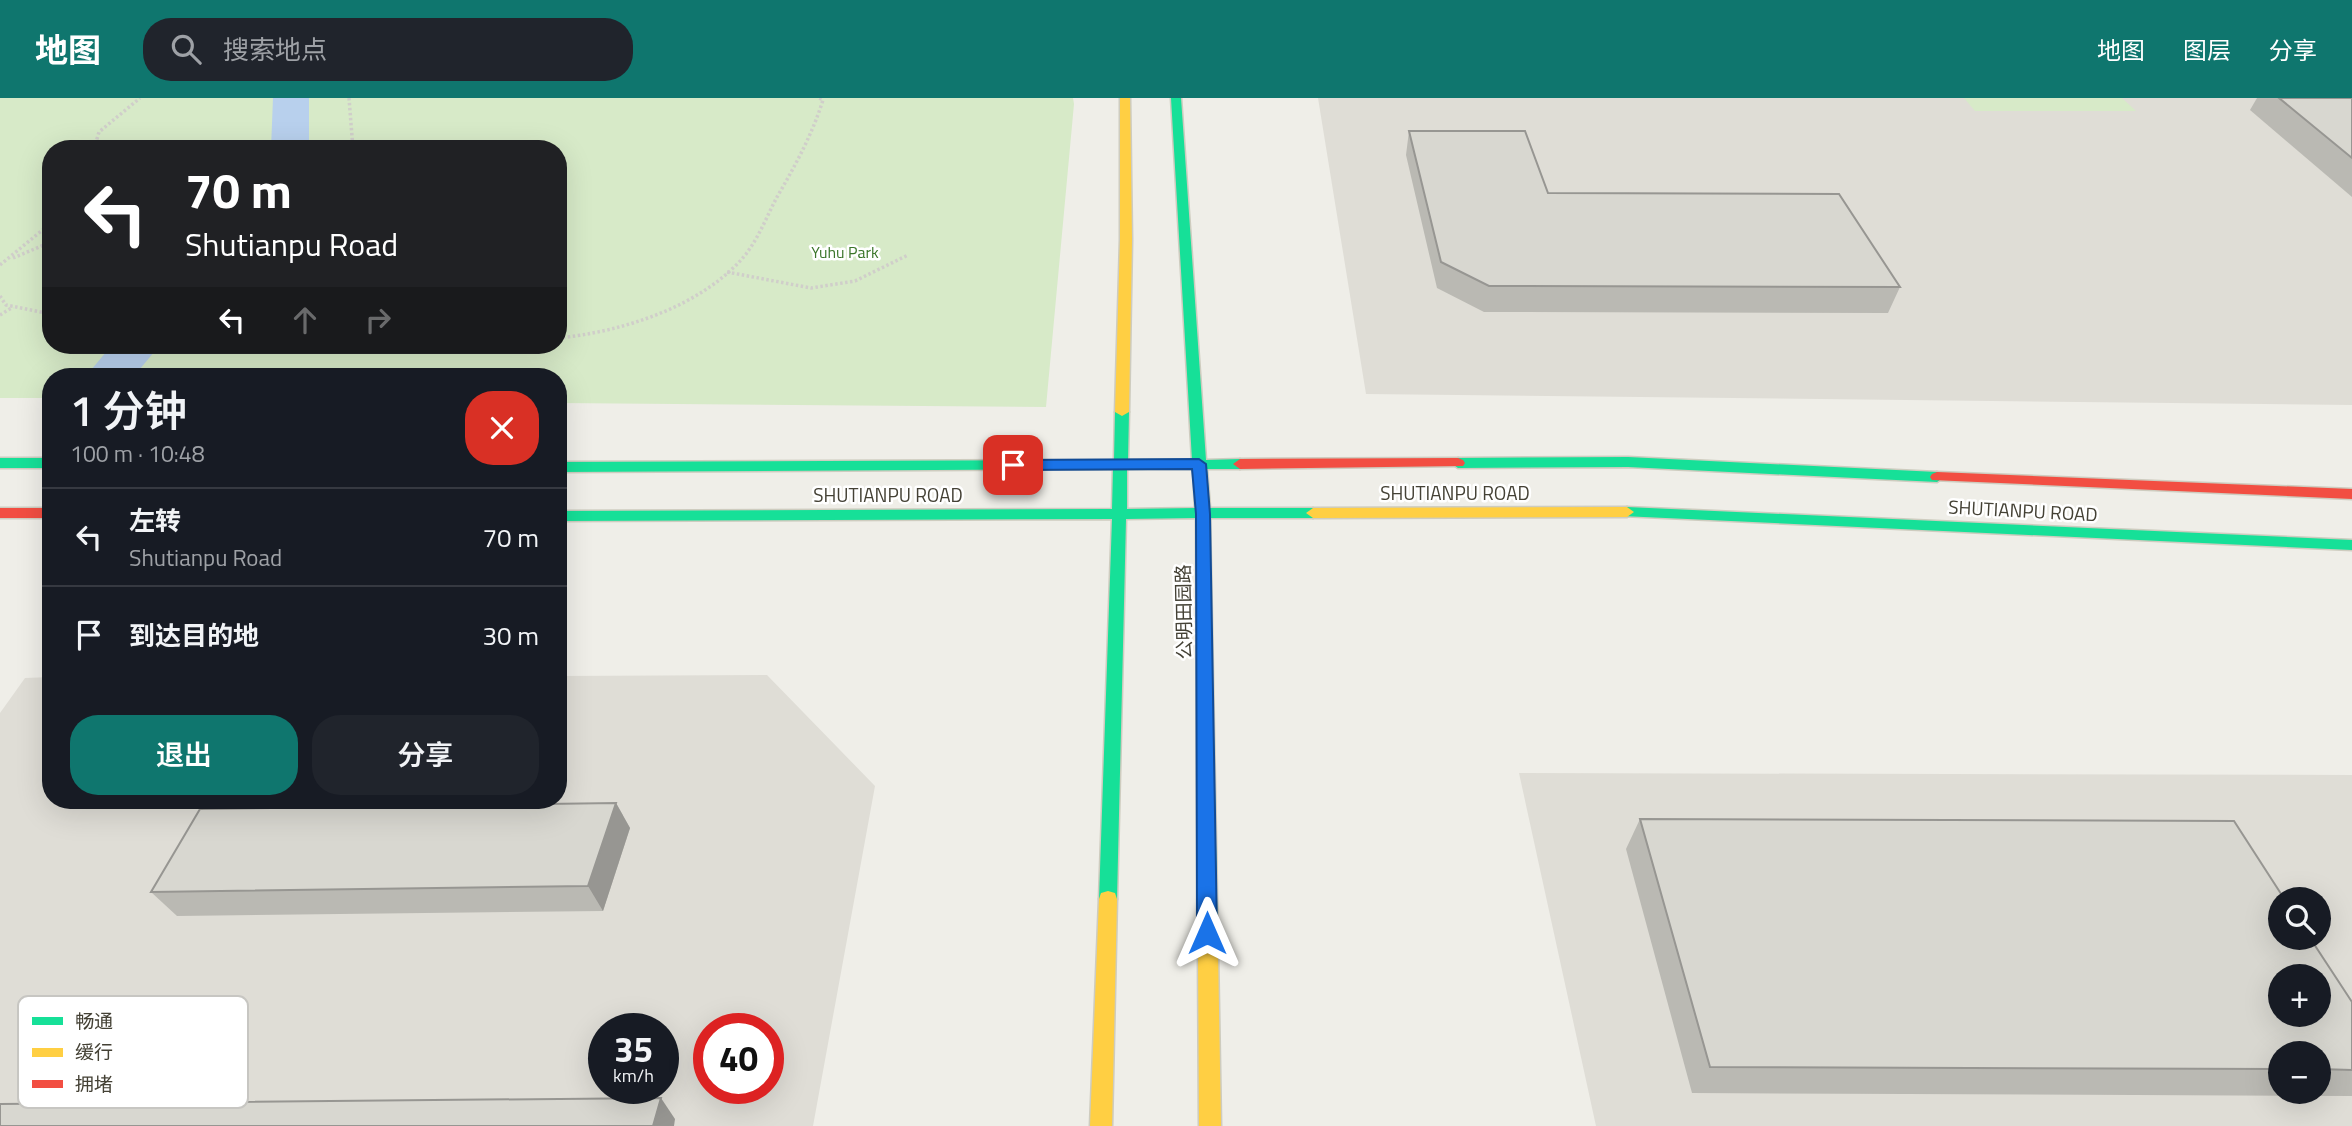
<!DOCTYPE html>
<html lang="zh">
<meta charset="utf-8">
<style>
body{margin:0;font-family:"Titillium Web","Noto Sans SC",sans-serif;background:#20242c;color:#f1f3f6;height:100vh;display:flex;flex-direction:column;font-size:26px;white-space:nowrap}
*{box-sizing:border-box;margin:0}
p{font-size:23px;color:#9ea1a6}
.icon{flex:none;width:38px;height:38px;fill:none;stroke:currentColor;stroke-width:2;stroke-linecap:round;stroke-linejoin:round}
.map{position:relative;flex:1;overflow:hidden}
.details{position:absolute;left:42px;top:270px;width:525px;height:441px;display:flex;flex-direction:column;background:#171b24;border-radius:28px;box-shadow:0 7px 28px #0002}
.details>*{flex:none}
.hud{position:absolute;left:42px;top:42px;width:525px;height:214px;border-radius:28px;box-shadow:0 7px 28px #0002;background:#202124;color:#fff;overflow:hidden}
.tools{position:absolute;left:2268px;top:789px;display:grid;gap:14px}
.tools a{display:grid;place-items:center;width:63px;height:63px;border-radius:50%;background:#171b24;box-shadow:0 7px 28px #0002;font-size:35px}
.speed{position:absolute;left:588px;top:915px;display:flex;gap:14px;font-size:35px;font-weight:700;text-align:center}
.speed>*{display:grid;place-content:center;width:91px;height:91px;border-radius:50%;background:#171b24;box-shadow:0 7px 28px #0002;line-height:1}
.speed small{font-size:18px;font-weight:400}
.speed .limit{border:10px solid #d22;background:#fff;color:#111}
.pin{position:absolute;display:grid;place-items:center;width:60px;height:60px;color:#fff;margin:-30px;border-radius:14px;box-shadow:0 4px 10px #0006}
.me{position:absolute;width:77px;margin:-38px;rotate:0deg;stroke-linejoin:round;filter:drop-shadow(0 0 5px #0008)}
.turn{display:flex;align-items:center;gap:24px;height:147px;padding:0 28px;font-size:32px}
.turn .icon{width:91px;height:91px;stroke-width:2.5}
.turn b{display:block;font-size:49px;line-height:60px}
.lanes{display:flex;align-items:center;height:66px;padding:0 28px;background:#0003;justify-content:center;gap:35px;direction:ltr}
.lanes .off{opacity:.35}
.round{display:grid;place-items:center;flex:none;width:74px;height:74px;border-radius:28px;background:#20242c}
.headline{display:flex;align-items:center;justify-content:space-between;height:119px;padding:0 28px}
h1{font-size:42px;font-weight:600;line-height:52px}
.action{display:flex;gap:14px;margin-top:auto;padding:14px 28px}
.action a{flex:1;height:80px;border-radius:28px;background:#0f766e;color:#fff;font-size:28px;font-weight:600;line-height:80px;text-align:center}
.action a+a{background:#20242c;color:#f1f3f6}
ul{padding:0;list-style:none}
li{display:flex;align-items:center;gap:21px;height:98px;padding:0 28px;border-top:2px solid #363941}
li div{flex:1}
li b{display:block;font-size:26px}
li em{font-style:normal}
header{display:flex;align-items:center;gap:42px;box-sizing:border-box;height:98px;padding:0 35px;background:#0f766e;color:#fff}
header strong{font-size:33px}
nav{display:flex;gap:38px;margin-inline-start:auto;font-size:24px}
.search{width:490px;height:63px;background:#20242c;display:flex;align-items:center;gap:18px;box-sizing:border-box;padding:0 24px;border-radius:28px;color:#9ea1a6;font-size:26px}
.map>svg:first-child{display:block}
.industrial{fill:#dfddd6;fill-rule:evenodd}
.green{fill:#d7eac8;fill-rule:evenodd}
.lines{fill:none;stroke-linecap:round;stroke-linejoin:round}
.canal{fill:#b8d0ed;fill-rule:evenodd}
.fast-casing{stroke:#ceccbf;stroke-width:3}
.slow-casing{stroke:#ceccbf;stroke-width:3}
.jam-casing{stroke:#ceccbf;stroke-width:3}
.path{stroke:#d0ceca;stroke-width:3.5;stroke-dasharray:2.5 2.5;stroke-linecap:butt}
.fast{fill:#16e098;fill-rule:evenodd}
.slow{fill:#ffcf43;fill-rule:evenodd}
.jam{fill:#f24e42;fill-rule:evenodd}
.wall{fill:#bab9b3;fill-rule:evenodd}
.shaded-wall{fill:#979692}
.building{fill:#d8d7d0;stroke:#979692;stroke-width:2;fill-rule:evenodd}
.route{fill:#1a73e8;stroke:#114b97;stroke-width:2}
.labels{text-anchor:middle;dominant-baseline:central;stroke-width:5;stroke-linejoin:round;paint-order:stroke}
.far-park-label{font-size:16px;fill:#3a7529;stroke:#fff}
.street-label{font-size:19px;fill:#444135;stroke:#fff}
.key{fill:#fff;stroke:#c7c6c2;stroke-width:2}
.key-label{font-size:19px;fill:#444135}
</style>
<header>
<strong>地图</strong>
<div class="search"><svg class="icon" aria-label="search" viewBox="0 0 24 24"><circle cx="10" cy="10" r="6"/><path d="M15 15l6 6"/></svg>搜索地点</div>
<nav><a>地图</a><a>图层</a><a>分享</a></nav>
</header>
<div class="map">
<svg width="2352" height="1028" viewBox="0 0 2352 1028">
<rect width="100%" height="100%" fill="#efeee8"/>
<g class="industrial">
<path d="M1318,0H2352V307L1366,296Z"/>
<path d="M767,577L875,688L813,1028H0V615L25,580L51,579V702H558V578ZM604,931H663V990H604ZM709,931H768V990H709Z"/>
<path d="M1519,675L2352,677V1028H1596ZM2280,802H2319V840H2280ZM2280,878H2319V917H2280ZM2280,956H2319V994H2280Z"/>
</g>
<g class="green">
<path d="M0,0H1073L1074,6L1046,309L558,305V278H51V300H0ZM51,51H558V247H51Z"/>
<path d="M1964,0H2122L2136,13H1975Z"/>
</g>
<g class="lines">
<g class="canal">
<path d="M273,0H309V51H271Z"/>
<path d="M112,247H160L134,278H86Z"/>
</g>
<defs>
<g id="fast">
<path d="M1171,0H1181L1206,362L1240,361L1247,366L1240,371H1207L1210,410H1313L1320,415L1313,420H1210L1218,854L1215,860L1208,863L1201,860L1198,854L1196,420L1126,421L1117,801L1115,807L1108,809L1101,807L1099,801L1112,421L558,423V413L1112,411L1113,371L558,374V364L1114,362L1115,314L1122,310L1129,314L1128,362H1192ZM1127,371H1193L1195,410L1127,411Z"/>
<path d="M1628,359L1937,374L1944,379L1937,384L1628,369L1458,370L1451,365L1458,360Z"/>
<rect x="0" y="360" width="51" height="10"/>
<path d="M1627,409L2352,442V452L1622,418L1620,414Z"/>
</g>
<g id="slow">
<path d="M1120,0H1130L1132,142L1129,314L1122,318L1115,314L1120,142Z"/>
<path d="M1627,409L1634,414L1627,419L1313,420L1306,415L1313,410Z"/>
<path d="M1108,793L1115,795L1117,801L1112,1028H1090L1099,801L1101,795Z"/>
<path d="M1208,845L1215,848L1218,854L1221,1028H1199L1198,854L1201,848Z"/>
</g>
<g id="jam">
<path d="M1458,360L1463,362L1465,365L1463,368L1240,371L1233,366L1240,361Z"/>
<path d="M1937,374L2352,391V401L1932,382L1930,379L1932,376Z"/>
<rect x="0" y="410" width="51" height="10"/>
</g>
</defs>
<use href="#fast" class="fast-casing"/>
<use href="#slow" class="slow-casing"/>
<use href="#jam" class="jam-casing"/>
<g class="path">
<path d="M349,0L353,51"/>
<path d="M96,46L119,51"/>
<path d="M94,51L99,34L140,0"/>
<path d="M13,160L51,144"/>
<path d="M0,167L51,125"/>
<path d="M727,174L811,190L855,183L908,157"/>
<path d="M0,198L6,207L51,216"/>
<path d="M0,217L13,209"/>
<path d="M558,240C622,234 704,208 746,156C759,139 767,118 777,99C795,68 812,37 823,2L819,0"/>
</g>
<use href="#fast" class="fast"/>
<use href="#slow" class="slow"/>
<use href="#jam" class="jam"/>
</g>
<g class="wall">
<path d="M2257,0H2352V99L2250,12Z"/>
<path d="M1409,33L1548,95L1900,189L1888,215L1484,214L1437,190L1406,57Z"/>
<path d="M616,705L630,730L603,813L177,818L151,794Z"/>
<path d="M1640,721L2352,904V998L1692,995L1626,751ZM2280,956H2319V994H2280Z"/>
</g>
<g class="shaded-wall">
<path d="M616,705L630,730L603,813L588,788Z"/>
<path d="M661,1000L675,1021L674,1028H653Z"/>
</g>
<g class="building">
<path d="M2279,0H2352V60Z"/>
<path d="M1409,33H1525L1548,95L1839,96L1900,189L1489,188L1441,164Z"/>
<path d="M616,705L588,788L151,794L200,711Z"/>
<path d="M1640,721L2234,723L2285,802H2280V840H2310L2352,904V972L2319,971V956H2280V971L1710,969ZM2280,878H2319V917H2280Z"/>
<path d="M661,1000L653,1028H0V1006Z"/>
</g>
<path class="route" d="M1199,361L1206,366L1210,416L1217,835L1214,841L1207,843L1200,841L1197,835L1196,416L1192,371L1013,372L1006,367L1013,362Z"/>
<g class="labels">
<g class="far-park-label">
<text x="845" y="154">Yuhu Park</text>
</g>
<g class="street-label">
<text x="1455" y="394">SHUTIANPU ROAD</text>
<text x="888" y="396">SHUTIANPU ROAD</text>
<text transform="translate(2023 412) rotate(3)">SHUTIANPU ROAD</text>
<text transform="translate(1183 514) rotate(-91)">公明田园路</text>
</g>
</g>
<rect x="18" y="898" width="230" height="112" rx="10" class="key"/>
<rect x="32" y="919" width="31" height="8" fill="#16e098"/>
<rect x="32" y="950" width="31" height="9" fill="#ffcf43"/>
<rect x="32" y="982" width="31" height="8" fill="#f24e42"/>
<g class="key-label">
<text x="75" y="930">畅通</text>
<text x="75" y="961">缓行</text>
<text x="75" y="993">拥堵</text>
</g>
</svg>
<div class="tools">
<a><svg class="icon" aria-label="search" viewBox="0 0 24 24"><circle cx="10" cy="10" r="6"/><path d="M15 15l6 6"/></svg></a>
<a>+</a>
<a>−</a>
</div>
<div class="speed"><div>35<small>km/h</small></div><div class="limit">40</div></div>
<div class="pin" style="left:1013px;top:367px;background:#d93025"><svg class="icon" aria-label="arrive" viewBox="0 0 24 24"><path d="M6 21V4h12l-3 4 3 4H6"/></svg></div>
<svg class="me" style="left:1207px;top:835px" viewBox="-20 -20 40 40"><path d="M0-17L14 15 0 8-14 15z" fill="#1a73e8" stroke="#fff" stroke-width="4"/></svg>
<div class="hud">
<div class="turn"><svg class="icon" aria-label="left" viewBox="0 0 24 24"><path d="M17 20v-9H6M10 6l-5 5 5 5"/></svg><div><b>70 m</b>Shutianpu Road</div></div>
<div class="lanes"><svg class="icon" aria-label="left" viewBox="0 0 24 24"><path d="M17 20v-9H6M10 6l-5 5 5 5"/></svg><svg class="icon off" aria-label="ahead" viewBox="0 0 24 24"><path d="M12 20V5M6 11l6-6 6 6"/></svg><svg class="icon off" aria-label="right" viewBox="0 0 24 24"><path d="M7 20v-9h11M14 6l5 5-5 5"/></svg></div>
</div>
<section class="details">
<div class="headline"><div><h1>1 分钟</h1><p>100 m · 10:48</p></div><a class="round" style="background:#d93025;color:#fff"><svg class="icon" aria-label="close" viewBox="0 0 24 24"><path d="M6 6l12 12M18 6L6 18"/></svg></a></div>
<ul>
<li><svg class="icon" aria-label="left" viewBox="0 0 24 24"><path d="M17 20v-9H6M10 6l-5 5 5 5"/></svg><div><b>左转</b><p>Shutianpu Road</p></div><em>70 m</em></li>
<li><svg class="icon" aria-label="arrive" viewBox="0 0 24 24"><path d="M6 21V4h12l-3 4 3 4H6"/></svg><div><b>到达目的地</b></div><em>30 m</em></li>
</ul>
<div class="action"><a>退出</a><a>分享</a></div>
</section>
</div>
